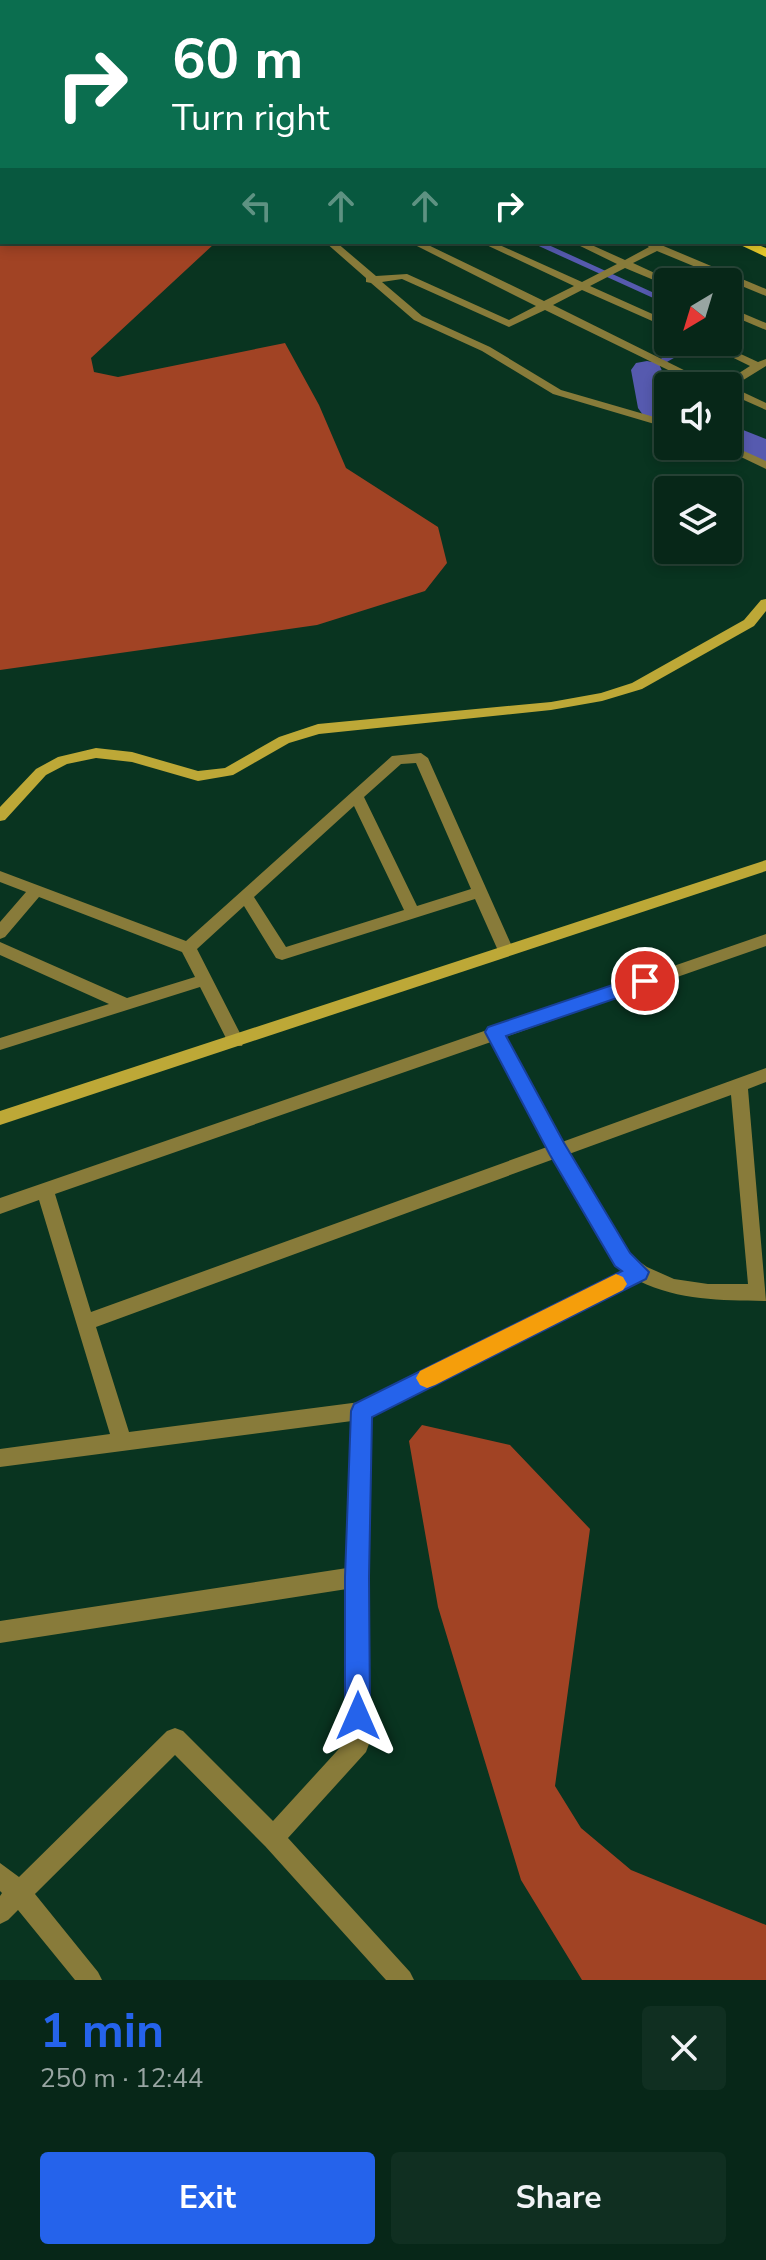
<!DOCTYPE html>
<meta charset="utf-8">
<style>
body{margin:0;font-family:"Nunito Sans",sans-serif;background:#102f21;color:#f1f3f6;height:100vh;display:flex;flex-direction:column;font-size:30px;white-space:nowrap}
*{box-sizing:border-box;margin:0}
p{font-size:26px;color:#98a5a2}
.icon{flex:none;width:44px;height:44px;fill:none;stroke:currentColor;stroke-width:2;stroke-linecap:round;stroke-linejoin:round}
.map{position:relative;height:1980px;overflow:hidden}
.details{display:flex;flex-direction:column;background:#072718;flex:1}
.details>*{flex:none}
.banner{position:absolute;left:0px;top:0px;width:766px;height:244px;box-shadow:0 4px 12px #0003,0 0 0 2px #284437;background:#0b6e4f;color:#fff;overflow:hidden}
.needle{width:52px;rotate:218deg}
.tools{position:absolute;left:654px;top:268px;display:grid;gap:16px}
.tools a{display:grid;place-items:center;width:88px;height:88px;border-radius:8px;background:#072718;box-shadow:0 4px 12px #0003,0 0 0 2px #284437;font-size:40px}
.pin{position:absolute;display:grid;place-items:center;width:68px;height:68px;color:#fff;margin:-34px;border:4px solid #fff;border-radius:50%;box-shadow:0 2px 8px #0007}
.me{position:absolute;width:88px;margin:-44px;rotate:0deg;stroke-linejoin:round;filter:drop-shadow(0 0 6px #0008)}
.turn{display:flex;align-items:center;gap:28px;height:168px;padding:0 40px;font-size:36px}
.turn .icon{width:104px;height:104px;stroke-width:2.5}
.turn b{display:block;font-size:56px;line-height:68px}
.lanes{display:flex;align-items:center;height:76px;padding:0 40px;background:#0003;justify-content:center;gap:40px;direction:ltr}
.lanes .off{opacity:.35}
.round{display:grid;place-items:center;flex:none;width:84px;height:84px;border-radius:8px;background:#102f21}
.head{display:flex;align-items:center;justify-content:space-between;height:136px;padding:0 40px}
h1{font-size:48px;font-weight:700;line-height:60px;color:#2563eb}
.primary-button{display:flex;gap:16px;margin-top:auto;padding:16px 40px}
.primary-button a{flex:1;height:92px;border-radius:8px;background:#2563eb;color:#fff;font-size:32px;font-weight:700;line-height:92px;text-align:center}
.primary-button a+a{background:#102f21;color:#f1f3f6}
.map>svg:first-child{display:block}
.forest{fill:#a14324}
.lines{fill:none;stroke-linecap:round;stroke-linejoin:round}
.stream-far1{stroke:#565aaf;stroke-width:5}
.stream{stroke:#565aaf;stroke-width:6}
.river{fill:#565aaf;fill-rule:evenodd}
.street{fill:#887b3a;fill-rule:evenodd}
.secondary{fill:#bda837;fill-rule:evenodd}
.primary{fill:#e6ca2b;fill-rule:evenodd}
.route{fill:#2563eb;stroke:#184099;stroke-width:2}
.slow{fill:#f59e0b}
</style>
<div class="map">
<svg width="766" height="1980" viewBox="0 0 766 1980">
<rect width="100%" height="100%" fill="#093420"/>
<g class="forest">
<path d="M381,0H766V203L764,2Z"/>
<path d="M0,79L2,242L214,244L91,358L94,372L118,377L285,343L319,405L346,468L438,527L447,563L425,591L317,625L0,670Z"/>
<path d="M422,1425L510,1445L590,1529L555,1786L581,1828L631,1870L766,1925V1980H582L521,1880L438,1607L409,1441Z"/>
</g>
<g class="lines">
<g class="stream-far1">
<path d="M187,0L190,2"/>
<path d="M536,242L668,302"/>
</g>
<path class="stream" d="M647,370L696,342"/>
<g class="river">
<path d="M647,361L658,363C669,380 668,403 668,422L643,415L638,408L631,370L636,363Z"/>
<path d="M728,424L766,439V462L727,446Z"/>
</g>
<g class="street">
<rect x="0" y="17" width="2" height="5"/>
<path d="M325,242H336L376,276L407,274L509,320L536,306L409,242H422L544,301L574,286L480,242H493L582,282L617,264L572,242H585L625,260L649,247L645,244L646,242H654L766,289V296L657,251L633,263L672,281L668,282V286L625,268L590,286L668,321V328L582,290L553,305L716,386H701L545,310L509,327L402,279L382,282L422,316L490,347L561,390L668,421V428L553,394L482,351L414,320L371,283L366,282V278Z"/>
<path d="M728,307L766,323V330L728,314Z"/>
<path d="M701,342H715L758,362L766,359V366L732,387L766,403V410L728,393V386H719L750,366Z"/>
<path d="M728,444L766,461V469L718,446H728Z"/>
<path d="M421,753L428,758L514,951L512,955H500L475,899L282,960L276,958L244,906L197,949L244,1041L242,1046H230L200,987L0,1050V1038L109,1004L0,955V942L127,998L195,977L182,952L39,897L5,937L0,939V922L26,892L0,882V871L186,941L392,756ZM416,763L471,889L417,906L364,797L401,764ZM354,806L404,910L286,947L254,897Z"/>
<path d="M766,934V946L505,1037L562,1142L766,1068V1082L748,1089L766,1301C722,1300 680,1301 639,1281L372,1416L367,1577L369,1744L366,1752L288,1838L410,1972L414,1980H386L265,1846L175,1755L35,1894L98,1972L102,1980H75L18,1910L8,1920L0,1924V1896L2,1893L0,1891V1863L19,1877L167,1731L175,1728L183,1731L273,1821L347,1740V1589L0,1643V1621L347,1568L352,1421L0,1467V1449L110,1434L39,1200L0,1214V1198L487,1030L488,1027H497ZM491,1042L547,1147L91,1312L55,1194ZM731,1095L748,1284H708L674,1279L647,1267L629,1254L569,1154ZM554,1159L617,1266L624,1271L360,1402L129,1432L96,1327Z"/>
</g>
<g class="secondary">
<path d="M766,599V611L754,626L642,689L602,701L551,710L319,734L289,743L233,775L198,781L132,762L96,758L67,764L46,775L5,820L0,821V807L36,769L58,757L96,748L132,752L198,771L225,768L279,737L318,724L551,702L601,693L632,683L744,620L761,600Z"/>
<path d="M766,860V871L0,1125V1111Z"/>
</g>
<g class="primary">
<path d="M236,0H249L250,2H237Z"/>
<path d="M734,242H751L766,248V257Z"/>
</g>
</g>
<path class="route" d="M645,974L652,976L654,981L652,986L506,1036L564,1143L630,1253L649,1272L646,1279L372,1417L369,1577L370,1716L367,1725L358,1729L349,1725L345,1716V1577L351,1411L354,1404L622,1271L615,1266L550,1155L485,1032L488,1027Z"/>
<path class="slow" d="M616,1274L623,1277L627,1284L623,1290L435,1385L427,1388L420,1385L416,1378L420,1371Z"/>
</svg>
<div class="tools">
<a><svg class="needle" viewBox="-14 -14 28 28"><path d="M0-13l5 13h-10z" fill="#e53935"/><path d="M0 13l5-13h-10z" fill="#98a5a2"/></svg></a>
<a><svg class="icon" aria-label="sound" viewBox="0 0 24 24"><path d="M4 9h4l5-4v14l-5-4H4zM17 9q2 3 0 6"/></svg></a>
<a><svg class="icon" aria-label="layers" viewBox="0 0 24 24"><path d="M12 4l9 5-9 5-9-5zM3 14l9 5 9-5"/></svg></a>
</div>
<div class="pin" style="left:645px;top:981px;background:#d93025"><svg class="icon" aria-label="arrive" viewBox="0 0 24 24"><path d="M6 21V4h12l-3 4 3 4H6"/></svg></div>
<svg class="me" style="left:358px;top:1716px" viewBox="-20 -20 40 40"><path d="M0-17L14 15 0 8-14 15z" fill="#2563eb" stroke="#fff" stroke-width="4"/></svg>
<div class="banner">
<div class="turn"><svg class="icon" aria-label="right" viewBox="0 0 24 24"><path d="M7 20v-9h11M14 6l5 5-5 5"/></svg><div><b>60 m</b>Turn right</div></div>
<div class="lanes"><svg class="icon off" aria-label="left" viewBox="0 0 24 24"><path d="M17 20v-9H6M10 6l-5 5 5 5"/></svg><svg class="icon off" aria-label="ahead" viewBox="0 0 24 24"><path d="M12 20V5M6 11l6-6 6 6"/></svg><svg class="icon off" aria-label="ahead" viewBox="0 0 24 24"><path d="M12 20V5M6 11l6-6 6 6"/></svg><svg class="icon" aria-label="right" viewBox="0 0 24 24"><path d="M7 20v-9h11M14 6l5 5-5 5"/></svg></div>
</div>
</div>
<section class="details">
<div class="head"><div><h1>1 min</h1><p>250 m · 12:44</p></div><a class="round"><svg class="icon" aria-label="close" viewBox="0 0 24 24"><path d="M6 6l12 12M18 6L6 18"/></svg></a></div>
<div class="primary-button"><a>Exit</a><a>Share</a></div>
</section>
